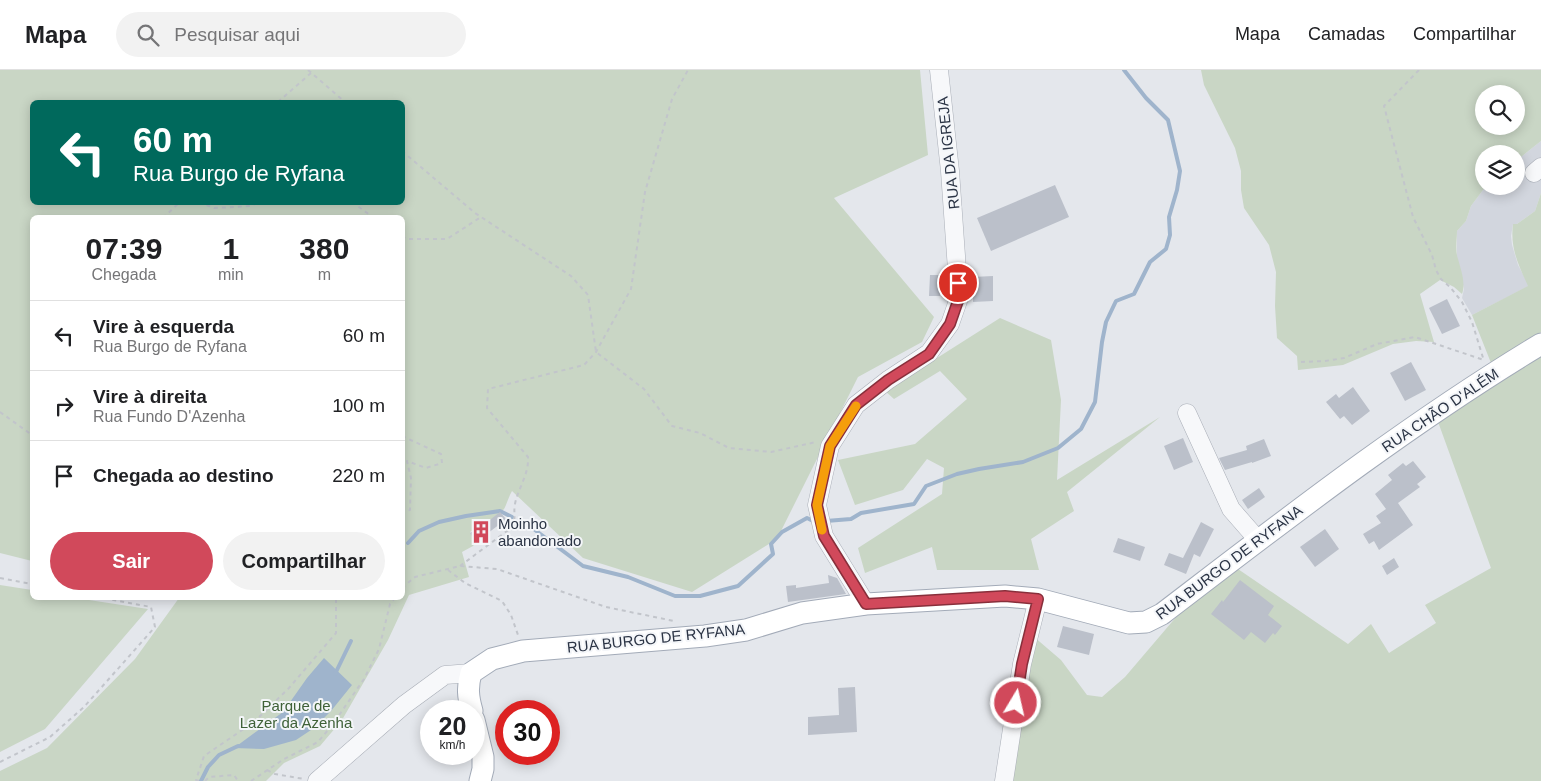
<!DOCTYPE html>
<html lang="pt">
<meta charset="utf-8">
<style>
body{margin:0;font-family:Arial,sans-serif;background:#f2f2f2;color:#202124;height:100vh;display:flex;flex-direction:column;font-size:19px;white-space:nowrap}
*{box-sizing:border-box;margin:0}
p{font-size:16px;color:#757577}
.icon{flex:none;width:28px;height:28px;fill:none;stroke:currentColor;stroke-width:2;stroke-linecap:round;stroke-linejoin:round}
.map{position:relative;flex:1;overflow:hidden}
.panel{position:absolute;left:30px;top:145px;width:375px;height:385px;display:flex;flex-direction:column;background:#fff;border-radius:8px;box-shadow:0 2px 12px #0003}
.panel>*{flex:none}
.hud{position:absolute;left:30px;top:30px;width:375px;height:105px;border-radius:8px;box-shadow:0 2px 12px #0003;background:#00695c;color:#fff;overflow:hidden}
.controls{position:absolute;left:1475px;top:15px;display:grid;gap:10px}
.controls a{display:grid;place-items:center;width:50px;height:50px;border-radius:50%;background:#fff;box-shadow:0 2px 12px #0003;font-size:25px}
.speed{position:absolute;left:420px;top:630px;display:flex;gap:10px;font-size:25px;font-weight:700;text-align:center}
.speed>*{display:grid;place-content:center;width:65px;height:65px;border-radius:50%;background:#fff;box-shadow:0 2px 12px #0003;line-height:1}
.speed small{font-size:12px;font-weight:400}
.speed .limit{border:8px solid #d22;background:#fff;color:#111}
.pin{position:absolute;display:grid;place-items:center;width:42px;height:42px;color:#fff;margin:-21px;border:2px solid #fff;border-radius:50%;box-shadow:0 1px 5px #0007}
.me{position:absolute;width:55px;margin:-28px;rotate:9deg;stroke-linejoin:round;filter:drop-shadow(0 0 4px #0008)}
.turn{display:flex;align-items:center;gap:18px;height:105px;padding:0 20px;font-size:22px}
.turn .icon{width:65px;height:65px;stroke-width:2.5}
.turn b{display:block;font-size:35px;line-height:42px}
.eta{display:flex;justify-content:space-evenly;align-items:center;height:85px;text-align:center}
.eta b{font-size:30px;font-weight:700;line-height:35px}
.button{display:flex;gap:10px;margin-top:auto;padding:10px 20px}
.button a{flex:1;height:58px;border-radius:30px;background:#d1495b;color:#fff;font-size:20px;font-weight:700;line-height:58px;text-align:center}
.button a+a{background:#f2f2f2;color:#202124}
ul{padding:0;list-style:none}
li{display:flex;align-items:center;gap:15px;height:70px;padding:0 20px;border-top:1px solid #e0e0e0}
li div{flex:1}
li b{display:block;font-size:19px}
li em{font-style:normal}
header{display:flex;align-items:center;gap:30px;box-sizing:border-box;height:70px;padding:0 25px;background:#fff;border-bottom:1px solid #e0e0e0}
header strong{font-size:24px}
nav{display:flex;gap:28px;margin-inline-start:auto;font-size:18px}
.search{width:350px;height:45px;background:#f2f2f2;display:flex;align-items:center;gap:12px;box-sizing:border-box;padding:0 18px;border-radius:28px;color:#757577;font-size:19px}
.map>svg:first-child{display:block}
.built{fill:#d2d6de}
.green{fill:#c9d6c5;fill-rule:evenodd}
.water{fill:#9fb4cc}
.lines{fill:none;stroke-linecap:round;stroke-linejoin:round}
.stream{stroke:#9fb4cc;stroke-width:4}
.building{fill:#bbc0ca}
.minor-casing{stroke:#a9aeb7;stroke-width:19}
.major-casing{stroke:#a3abb8;stroke-width:23}
.path{stroke:#c2c5cb;stroke-width:2;stroke-dasharray:4 4;stroke-linecap:butt}
.minor{stroke:#f7f8fa;stroke-width:18}
.major{stroke:#fff;stroke-width:21}
.route-casing{stroke:#882f3b;stroke-width:12}
.route{stroke:#d1495b;stroke-width:9}
.slow{stroke:#f59e0b;stroke-width:9}
.labels{text-anchor:middle;dominant-baseline:central;stroke-width:4;stroke-linejoin:round;paint-order:stroke}
.street-label{font-size:15px;fill:#2b3445;stroke:#f4f6f9}
.poi-label{font-size:15px;fill:#2b3445;stroke:#f4f6f9;text-anchor:start}
.park-label{font-size:15px;fill:#3f6138;stroke:#f4f6f9}
</style>
<header>
<strong>Mapa</strong>
<div class="search"><svg class="icon" aria-label="search" viewBox="0 0 24 24"><circle cx="10" cy="10" r="6"/><path d="M15 15l6 6"/></svg>Pesquisar aqui</div>
<nav><a>Mapa</a><a>Camadas</a><a>Compartilhar</a></nav>
</header>
<div class="map">
<svg width="1541" height="711" viewBox="0 0 1541 711">
<rect width="100%" height="100%" fill="#e4e7ec"/>
<path class="built" d="M1541,71V123L1535,141L1517,154H1513L1511,166L1512,175L1518,195L1529,216L1472,245L1462,228L1464,219L1457,188V161L1466,151L1471,136L1486,116H1516V91Z"/>
<g class="green">
<path d="M0,0H920L928,85L834,128L934,247L922,272L858,307L777,469L692,522L583,488L512,421C509,426 506,436 504,439C496,449 480,455 470,462L476,472L473,476L462,482L469,507L409,525L388,570L342,650L320,676L284,693L266,711H0V701L47,678L135,589L179,528H402V148H32V491L0,483ZM32,32H402V132H32Z"/>
<path d="M1201,0H1541V71L1516,91V84H1484V116H1486L1471,136L1466,151L1457,161C1457,169 1455,181 1458,189C1461,200 1466,213 1462,224L1454,217L1440,210L1420,224L1434,272L1416,271L1393,274L1343,295L1298,300L1297,286L1277,268L1275,236L1276,202L1269,175L1244,138L1241,120V101L1235,78L1204,15ZM1484,24H1516V56H1484Z"/>
<path d="M1541,123V262L1491,293L1472,245L1528,216C1518,194 1510,178 1513,154H1517L1535,141Z"/>
<path d="M1000,248L1051,270L1061,330L1057,410L1160,347L1067,422L1074,441L1031,469L1039,500H937L932,477L865,503L858,478L942,424L944,398L927,389L903,420L855,435L838,390L915,374L967,329L940,301L894,329L885,321Z"/>
<path d="M1541,280V711H1009L1033,566L1061,590L1087,625L1102,627L1125,607L1177,546L1235,497L1348,574L1371,554L1389,583L1436,553L1425,535L1491,498L1437,349Z"/>
<path d="M0,515L32,520V528H76L148,539L45,659L0,682Z"/>
</g>
<path class="water" d="M324,588L352,615L331,641L314,658L296,670L264,679L234,678L283,642L307,608Z"/>
<g class="lines">
<g class="stream">
<path d="M521,451L527,454L583,496L628,507L675,526H700L738,516L773,484L771,474L782,462L807,448L813,451"/>
<path d="M826,451L851,449L861,443L914,434L926,416L957,404L979,399L1023,392L1058,378L1081,359L1095,332L1102,272L1106,252L1116,231L1134,224L1150,192L1166,179L1170,165L1169,147L1177,120L1180,101L1168,50L1146,28L1124,0"/>
<path d="M408,473L419,461L439,452L466,446L500,441L512,447"/>
<path d="M335,604L351,571"/>
<path d="M201,711L208,697L219,685L238,676"/>
</g>
</g>
<g class="building">
<path d="M1055,115L1069,147L991,181L977,148Z"/>
<path d="M930,205H944V216H940V226H929Z"/>
<path d="M993,206V231L973,232V207Z"/>
<path d="M1447,229L1460,256L1442,264L1429,238Z"/>
<path d="M1411,292L1426,320L1405,331L1390,303Z"/>
<path d="M1353,317L1370,341L1352,355L1344,346L1340,349L1326,332L1336,324L1339,328Z"/>
<path d="M1183,368L1193,392L1174,400L1164,376Z"/>
<path d="M1264,369L1271,386L1252,393V392L1225,400L1219,388L1247,380L1246,376Z"/>
<path d="M1413,391L1426,407L1417,414L1420,417L1398,433L1413,455L1379,480L1374,471L1369,474L1363,464L1381,453L1376,446L1386,439L1375,424L1392,410L1388,405L1403,393L1406,396Z"/>
<path d="M1259,418L1265,427L1248,439L1242,430Z"/>
<path d="M500,442L506,449L496,457L476,472L470,463L485,452L486,453Z"/>
<path d="M1201,452L1214,459L1200,487L1194,484L1186,504L1164,495L1169,483L1183,488Z"/>
<path d="M1325,459L1339,479L1315,497L1300,477Z"/>
<path d="M1118,468L1145,477L1140,491L1113,482Z"/>
<path d="M1394,488L1399,497L1387,505L1382,496Z"/>
<path d="M828,505L837,508L846,524L788,532L786,516L796,515V518L829,513Z"/>
<path d="M1240,510L1274,536L1268,545L1282,556L1275,565L1273,563L1265,573L1251,562L1244,570L1211,544L1222,530L1223,532Z"/>
<path d="M1063,556L1094,564L1089,585L1057,577Z"/>
<path d="M855,617L857,662L808,665V647L839,645L838,618Z"/>
</g>
<g class="lines">
<defs>
<g id="minor">
<path d="M1534,103L1541,97"/>
<path d="M1187,343L1231,439L1258,470"/>
<path d="M866,534L824,466L817,435L830,376L856,335L888,310L929,283L950,254L959,228L950,101L939,0"/>
<path d="M317,711L404,635L445,605L471,603"/>
<path d="M1004,711L1022,594L1038,529"/>
</g>
<g id="major">
<path d="M472,641C468,627 467,617 471,603L492,589L523,581L705,566L746,560L802,543L866,534L1005,526L1038,529L1129,553L1146,552L1162,544C1285,450 1408,354 1541,274"/>
<path d="M474,650L483,687V699L480,711"/>
</g>
</defs>
<use href="#minor" class="minor-casing"/>
<use href="#major" class="major-casing"/>
<g class="path">
<path d="M308,0L345,32"/>
<path d="M1419,0L1384,36L1413,147L1432,185L1436,200L1441,209L1450,217L1462,232L1472,252L1484,291"/>
<path d="M278,32L311,3"/>
<path d="M402,81L475,143L571,206L588,225L596,282L644,319L672,356L700,363L729,378L771,382L816,372"/>
<path d="M199,132L214,138L252,136L257,132"/>
<path d="M352,132L374,148"/>
<path d="M163,148L180,132"/>
<path d="M402,166L406,169H447L481,147"/>
<path d="M1301,292L1325,291L1344,288L1377,274L1415,267L1484,290"/>
<path d="M0,342L32,365"/>
<path d="M402,366L441,384L442,393L426,398L407,391L411,408L410,440L402,442"/>
<path d="M460,496L511,458C517,448 513,444 515,434C518,418 529,405 528,387L487,338L488,319L584,295L596,282L631,219L645,122L672,29L688,0"/>
<path d="M448,500L465,513L502,531L511,545L518,565"/>
<path d="M0,508L32,514"/>
<path d="M402,518L415,507L460,496L497,499L606,537L674,551"/>
<path d="M0,692L50,667L84,637L155,557L151,537L103,528"/>
<path d="M267,700L275,704L304,709"/>
<path d="M199,711L196,710L204,686L254,652L289,618L336,563V528"/>
<path d="M205,711L209,707L234,705L238,711"/>
<path d="M251,711L284,689L318,672L333,654L364,609L379,579L390,534L395,528"/>
</g>
<use href="#minor" class="minor"/>
<use href="#major" class="major"/>
</g>
<g class="lines">
<defs>
<path id="route" d="M958,213L959,228L950,254L929,284L888,310L856,335L830,376L817,435L824,466L866,534L1005,526L1038,529L1022,594L1016,633"/>
</defs>
<use href="#route" class="route-casing"/>
<use href="#route" class="route"/>
<path class="slow" d="M822,460L817,435L830,376L856,336"/>
</g>
<defs>
<symbol id="building-bare" viewBox="-9 -9 18 18"><path d="M-4-6H4V6H1V3H-1V6H-4ZM-2.5-4.3h1.7v1.8h-1.7ZM.8-4.3h1.7v1.8H.8ZM-2.5-1h1.7V.8h-1.7ZM.8-1h1.7V.8H.8Z" fill="#d1495b" stroke="#f4f6f9" stroke-width="2.5" paint-order="stroke"/></symbol>
</defs>
<g fill-rule="evenodd">
<use href="#building-bare" x="465" y="446" width="32" height="32"/>
</g>
<g class="labels">
<g class="street-label">
<text transform="translate(948 83) rotate(-96)">RUA DA IGREJA</text>
<text transform="translate(1440 340) rotate(-34)">RUA CHÃO D'ALÉM</text>
<text transform="translate(1229 492) rotate(-37)">RUA BURGO DE RYFANA</text>
<text transform="translate(656 568) rotate(-6)">RUA BURGO DE RYFANA</text>
</g>
<g class="poi-label">
<text x="498" y="453">Moinho<tspan x="498" dy="17">abandonado</tspan></text>
</g>
<g class="park-label">
<text x="296" y="635">Parque de<tspan x="296" dy="17">Lazer da Azenha</tspan></text>
</g>
</g>
</svg>
<div class="controls">
<a><svg class="icon" aria-label="search" viewBox="0 0 24 24"><circle cx="10" cy="10" r="6"/><path d="M15 15l6 6"/></svg></a>
<a><svg class="icon" aria-label="layers" viewBox="0 0 24 24"><path d="M12 4l9 5-9 5-9-5zM3 14l9 5 9-5"/></svg></a>
</div>
<div class="speed"><div>20<small>km/h</small></div><div class="limit">30</div></div>
<div class="pin" style="left:958px;top:213px;background:#d93025"><svg class="icon" aria-label="arrive" viewBox="0 0 24 24"><path d="M6 21V4h12l-3 4 3 4H6"/></svg></div>
<svg class="me" style="left:1016px;top:633px" viewBox="-20 -20 40 40"><circle r="17" fill="#d1495b" stroke="#fff" stroke-width="3"/><path d="M0-11L8 9 0 5-8 9z" fill="#fff"/></svg>
<div class="hud">
<div class="turn"><svg class="icon" aria-label="left" viewBox="0 0 24 24"><path d="M17 20v-9H6M10 6l-5 5 5 5"/></svg><div><b>60 m</b>Rua Burgo de Ryfana</div></div>
</div>
<section class="panel">
<div class="eta">
<div><b>07:39</b><p>Chegada</p></div>
<div><b>1</b><p>min</p></div>
<div><b>380</b><p>m</p></div>
</div>
<ul>
<li><svg class="icon" aria-label="left" viewBox="0 0 24 24"><path d="M17 20v-9H6M10 6l-5 5 5 5"/></svg><div><b>Vire à esquerda</b><p>Rua Burgo de Ryfana</p></div><em>60 m</em></li>
<li><svg class="icon" aria-label="right" viewBox="0 0 24 24"><path d="M7 20v-9h11M14 6l5 5-5 5"/></svg><div><b>Vire à direita</b><p>Rua Fundo D'Azenha</p></div><em>100 m</em></li>
<li><svg class="icon" aria-label="arrive" viewBox="0 0 24 24"><path d="M6 21V4h12l-3 4 3 4H6"/></svg><div><b>Chegada ao destino</b></div><em>220 m</em></li>
</ul>
<div class="button"><a>Sair</a><a>Compartilhar</a></div>
</section>
</div>
